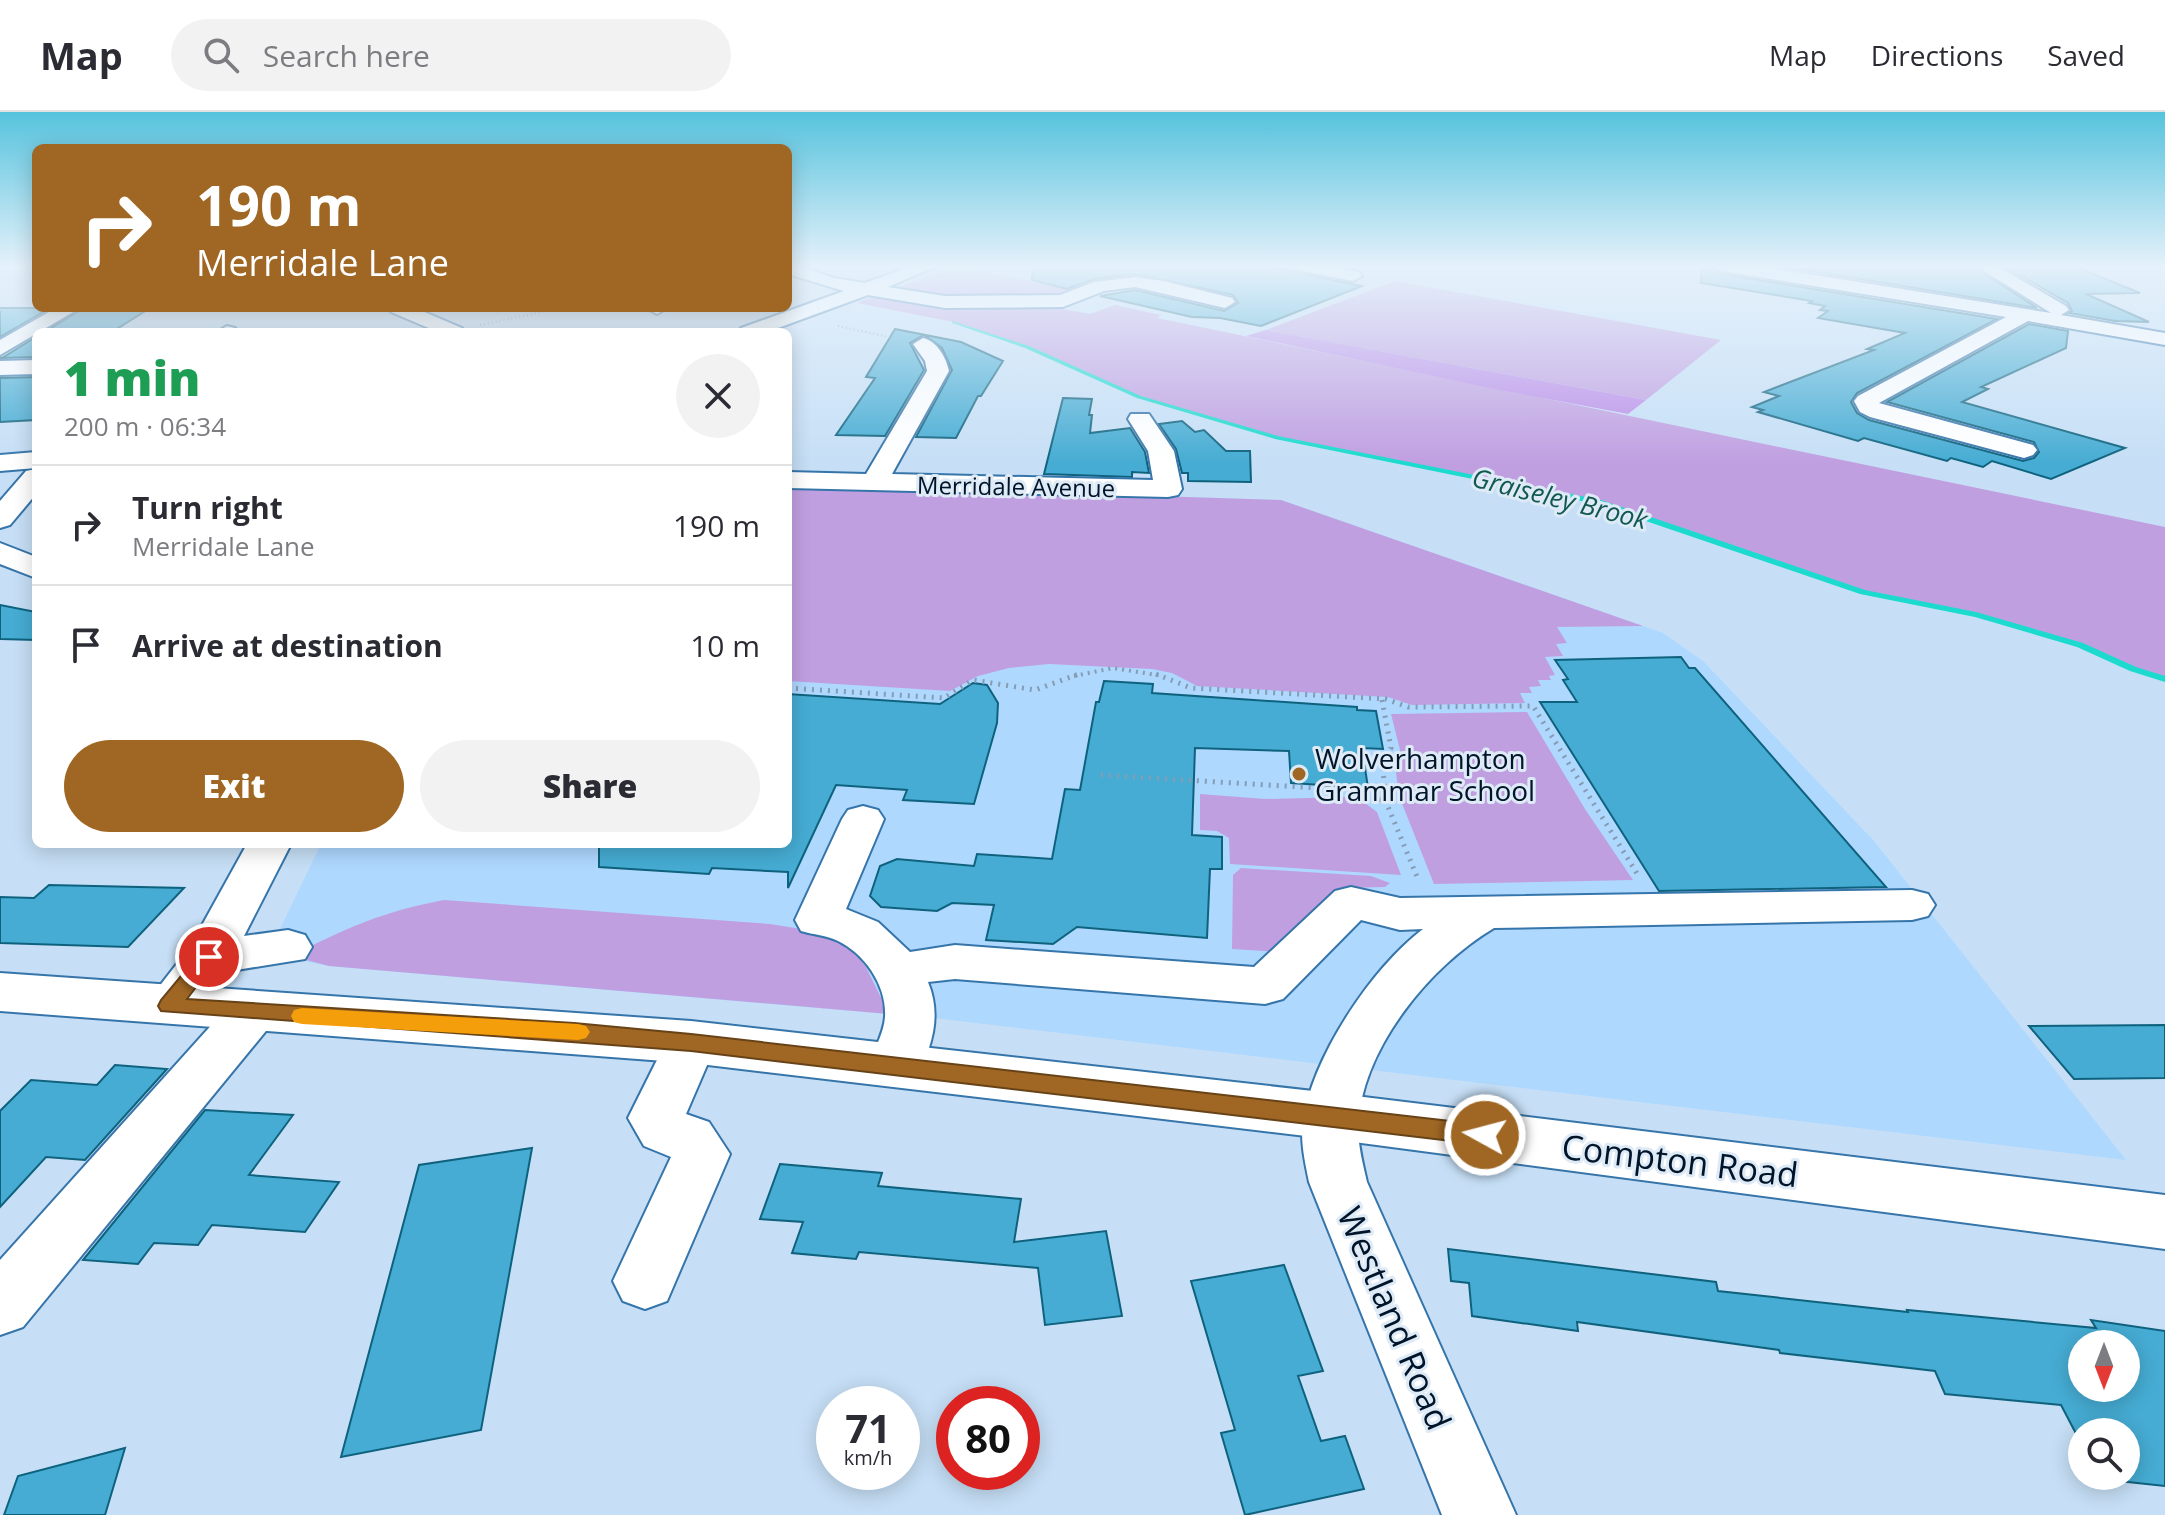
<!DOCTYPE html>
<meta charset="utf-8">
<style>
body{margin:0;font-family:"Open Sans",sans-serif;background:#f2f2f3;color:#2b2b33;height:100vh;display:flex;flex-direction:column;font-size:30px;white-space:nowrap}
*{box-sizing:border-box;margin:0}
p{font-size:26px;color:#7c7c81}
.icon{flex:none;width:44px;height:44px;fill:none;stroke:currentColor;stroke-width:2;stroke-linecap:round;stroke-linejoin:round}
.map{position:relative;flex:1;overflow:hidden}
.drawer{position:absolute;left:32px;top:216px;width:760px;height:520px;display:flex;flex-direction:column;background:#fff;border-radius:12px;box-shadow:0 4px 20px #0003}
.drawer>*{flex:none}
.hud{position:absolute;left:32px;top:32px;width:760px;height:168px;border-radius:12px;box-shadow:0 4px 20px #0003;background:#9f6723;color:#fff;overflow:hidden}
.needle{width:52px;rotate:180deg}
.controls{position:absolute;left:2068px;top:1218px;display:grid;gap:16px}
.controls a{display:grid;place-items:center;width:72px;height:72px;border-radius:50%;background:#fff;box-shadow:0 4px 20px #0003;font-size:40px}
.speed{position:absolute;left:816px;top:1274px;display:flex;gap:16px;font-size:40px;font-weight:700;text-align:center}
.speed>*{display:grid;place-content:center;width:104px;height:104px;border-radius:50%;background:#fff;box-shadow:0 4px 20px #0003;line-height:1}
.speed small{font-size:20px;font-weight:400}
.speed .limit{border:12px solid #d22;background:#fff;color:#111}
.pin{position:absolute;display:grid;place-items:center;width:68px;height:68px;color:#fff;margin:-34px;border:4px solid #fff;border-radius:50%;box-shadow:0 2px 8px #0007}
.me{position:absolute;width:88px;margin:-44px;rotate:277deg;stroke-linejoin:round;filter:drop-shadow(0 0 6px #0008)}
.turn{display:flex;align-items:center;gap:28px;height:168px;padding:0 32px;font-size:36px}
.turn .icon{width:104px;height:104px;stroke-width:2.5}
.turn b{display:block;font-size:56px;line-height:68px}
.round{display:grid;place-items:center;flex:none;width:84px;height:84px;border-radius:42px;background:#f2f2f3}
.overview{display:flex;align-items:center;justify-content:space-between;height:136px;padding:0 32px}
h1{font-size:48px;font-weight:800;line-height:60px;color:#1e9e55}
.button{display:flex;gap:16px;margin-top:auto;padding:16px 32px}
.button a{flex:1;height:92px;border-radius:48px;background:#9f6723;color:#fff;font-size:32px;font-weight:800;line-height:92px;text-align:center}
.button a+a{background:#f2f2f3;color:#2b2b33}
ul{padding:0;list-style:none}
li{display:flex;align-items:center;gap:24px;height:120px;padding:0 32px;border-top:2px solid #e1e1e2}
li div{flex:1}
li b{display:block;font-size:30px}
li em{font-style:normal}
header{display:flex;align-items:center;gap:48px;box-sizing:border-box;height:112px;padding:0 40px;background:#fff;border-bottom:2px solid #e1e1e2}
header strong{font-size:38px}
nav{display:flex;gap:44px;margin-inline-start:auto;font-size:28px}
.search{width:560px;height:72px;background:#f2f2f3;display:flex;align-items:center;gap:20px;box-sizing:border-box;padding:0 28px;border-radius:44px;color:#7c7c81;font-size:30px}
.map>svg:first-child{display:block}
.built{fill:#afd8ff}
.green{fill:#c09fe1}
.forest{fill:#bc8de8}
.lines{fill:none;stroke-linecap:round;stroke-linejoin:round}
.stream{fill:#1cdacd;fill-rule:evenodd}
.building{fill:#46acd3;stroke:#0f627e;stroke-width:2;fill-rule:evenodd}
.minor-casing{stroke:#3675aa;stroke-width:4}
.highway-casing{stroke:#3675aa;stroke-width:4}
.path-far2{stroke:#859cb3;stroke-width:2;stroke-dasharray:1 3;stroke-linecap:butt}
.path-far1{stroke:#859cb3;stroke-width:4;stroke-dasharray:2 5;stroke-linecap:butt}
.path{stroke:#859cb3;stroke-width:5;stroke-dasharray:2 6;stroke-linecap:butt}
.minor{fill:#fff;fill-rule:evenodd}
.highway{fill:#fff;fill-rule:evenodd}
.route{fill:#9f6723;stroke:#674317;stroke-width:2}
.slow{fill:#f59e0b}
.poi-dot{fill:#9f6723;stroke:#deeaf6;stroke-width:3}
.labels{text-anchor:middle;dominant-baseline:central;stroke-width:6;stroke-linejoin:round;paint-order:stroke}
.far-street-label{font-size:24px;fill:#00152a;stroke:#deeaf6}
.far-water-label{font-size:26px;font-style:italic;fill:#115852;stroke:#deeaf6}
.poi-label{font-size:28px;fill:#00152a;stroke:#deeaf6;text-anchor:start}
.near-street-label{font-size:34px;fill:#00152a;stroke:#deeaf6}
</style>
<header>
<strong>Map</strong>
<div class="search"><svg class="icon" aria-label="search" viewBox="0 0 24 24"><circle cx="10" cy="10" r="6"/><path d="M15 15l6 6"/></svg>Search here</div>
<nav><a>Map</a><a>Directions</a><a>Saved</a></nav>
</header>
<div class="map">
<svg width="2165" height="1403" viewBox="0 0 2165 1403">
<rect width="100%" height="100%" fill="#c6dff6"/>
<path class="built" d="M788,372L1281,388L1663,521L1703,549L1874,729L2126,1048L934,906L329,854L308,850L277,823L321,732H788Z"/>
<g class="green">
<path d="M961,154L1071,178L1056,185L954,188L895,176Z"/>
<path d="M1395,169L1721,228L1646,288L1266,218Z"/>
<path d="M871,185L1051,195L1090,202L1115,193L1161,203L1157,206L2165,415V567L2133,557L2080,533L1976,503L1863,480L1598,390L1277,326L1139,285L1027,235L954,210L857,191Z"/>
<path d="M788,372L1281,388L1643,514L1557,515L1567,531L1556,532L1563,544L1545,545L1555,563L1549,564L1551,568H1538L1541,574L1529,575L1532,581H1520L1525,591L1412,593L1388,585L1197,574L1172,561L1152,557L1049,552L1009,556L978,564L950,579L788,569Z"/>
<path d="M1527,600L1585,697L1633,768L1434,772L1399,684L1394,645L1401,642L1391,602Z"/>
<path d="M1200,682L1265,687L1346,685L1365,691L1377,700L1401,763L1230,752L1229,726L1217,719L1200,718Z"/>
<path d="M1241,756L1371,764L1390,771L1385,775L1343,776L1280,840L1232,837L1233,763Z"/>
<path d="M444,788L770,812L826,821L860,843L889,902L329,854L291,844C344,817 384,799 444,788Z"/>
</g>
<path class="forest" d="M1266,218L1646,288L1628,302L1490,276L1246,224Z"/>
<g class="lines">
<path class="stream" d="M952,209L1029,234L1141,284L1278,324L1601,388L1865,478L1976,500L2083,531L2136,555L2165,564V570L2130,559L2077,535L1975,505L1860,482L1596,392L1275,327L1137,286L1025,236L952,211Z"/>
</g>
<g class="building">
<path d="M1033,154H1265L1362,174L1261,214L1220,206L1192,205L1100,184L1135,178L1224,199L1238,191L1233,183L1135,162L1094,167L1067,177L1032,168Z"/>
<path d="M1702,154H1710L1721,162L1997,207L1857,281L1851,290L1857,301L1869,308L2023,349L2034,346L2039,340L2034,330L1887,290L2029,212L2068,219L2066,236L1981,275L1988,277L1962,290L2125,336L2051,367L1992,349L1983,355L1951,346L1947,349L1864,326L1858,329L1758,300L1763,298L1752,295L1779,284L1764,280L1874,238L1867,237L1905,221L1818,206L1828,199L1820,198L1825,194L1809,191L1812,189L1701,171Z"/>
<path d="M1781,154H1973L2037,196Z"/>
<path d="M2004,154H2074L2140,181L2086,182L2149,210L2115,209L2069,201L2072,199L2068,191Z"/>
<path d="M0,196H50L0,225Z"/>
<path d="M83,196H150L112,220H45Z"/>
<path d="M895,217L961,230L1003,249L981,284H978L956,326L916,325L952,258L942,236L924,223L910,231L924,258L885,324L836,323L875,266L866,265Z"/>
<path d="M36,225V245L0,246H2Z"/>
<path d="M36,265V308L0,310V266Z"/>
<path d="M1063,286L1092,287L1089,303H1092L1090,321L1130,316L1145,340L1149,361L1132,360V365L1044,362Z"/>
<path d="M1182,309L1195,320L1204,318L1226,339H1250L1251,370L1188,369V361H1182L1176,337L1159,312Z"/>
<path d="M0,493L36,500V528L0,527Z"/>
<path d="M1681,545L1689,556H1695L1886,775L1659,779L1540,590H1577L1563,568L1568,567L1555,548Z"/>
<path d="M1104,569L1153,572L1152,581L1357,595V598L1376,599L1383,637L1362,636L1368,676L1291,671L1289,639L1195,636L1192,723L1222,725V757H1210L1207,826L1077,815L1053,832L986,828L994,793L952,791L937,799L881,795L870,784L880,754L897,747L974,754L977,742L1052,747L1065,677L1080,678L1096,590H1099Z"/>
<path d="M973,571L987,573L998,591L997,611L974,692L903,688L907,678L836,673L788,776V760L712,756L709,762L599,755V732H788V582L940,592Z"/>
<path d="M49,773L184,776L128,835L0,831V785L34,786Z"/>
<path d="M2165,913V966L2074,967L2029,914Z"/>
<path d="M115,953L167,957L85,1048L46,1045L0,1095V999L31,968L97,973Z"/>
<path d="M205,998L293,1003L249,1063L339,1070L305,1120L212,1113L198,1133L154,1131L138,1152L83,1148Z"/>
<path d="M532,1036L481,1318L341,1345L419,1053Z"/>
<path d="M780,1052L882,1061L878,1074L1021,1087L1014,1130L1106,1119L1122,1204L1045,1213L1038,1156L859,1140L856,1147L792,1141L803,1110L760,1107Z"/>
<path d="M1448,1137L1716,1170L1718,1179L1908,1200L1907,1198L2096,1216L2091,1208L2165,1219V1374L2100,1367L2098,1364H2126V1320H2082V1333L2061,1293L1945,1282L1935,1259L1780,1241L1779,1238L1577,1210L1578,1219L1472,1204L1469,1171L1451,1169ZM2082,1232H2126V1276H2082Z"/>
<path d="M1284,1153L1323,1259L1298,1264L1321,1329L1345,1324L1364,1377L1245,1403L1221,1321L1235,1318L1191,1169Z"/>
<path d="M125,1336L105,1403H4L18,1364Z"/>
</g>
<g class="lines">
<defs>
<g id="minor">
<path d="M788,154H800L834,166L865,171L912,154H937L888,175L945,184L1060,183L1094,170L1135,165L1164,169L1232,186L1235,190L1225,196L1135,175L1104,179L1063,195L945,196L868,183L767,220H738L741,216L844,179L788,162Z"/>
<path d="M1295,154H1331L1359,160L1362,164L1353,169L1297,158Z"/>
<path d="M1713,154H1760L2051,201L1976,154H1997L2066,194L2069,198L2061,203L2165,221V233L2028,209L1879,291L2033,333L2037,338L2033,343L2024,346L1870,305L1860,300L1854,289L1858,284L2006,205L1721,159Z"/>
<path d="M56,196H80L0,243V228Z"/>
<path d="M388,196H415L462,216L465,220H438L391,200Z"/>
<path d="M646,196H667L657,202Z"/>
<path d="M227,214L235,216L238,220H217Z"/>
<path d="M923,226C937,229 946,245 949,259L892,362L1153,368L1148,339L1128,307L1131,302H1149L1174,339L1182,377L1178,383L1168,385L788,376V360L866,362L927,259L925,249L913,232Z"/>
<path d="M36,248V262L0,263V249Z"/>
<path d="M36,340V356L0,359V343Z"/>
<path d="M36,357V382L10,413L0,416V389L26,359Z"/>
<path d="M0,431L36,445V466L0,452Z"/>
<path d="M863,694L878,698L884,707L846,797L878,810L910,840L955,833L1254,855L1335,779L1351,775L1400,786L1912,778L1928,782L1935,793L1928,804L1912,808L1494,816C1430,854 1361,937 1358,1015C1358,1034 1363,1052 1367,1070L1516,1403H1442L1309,1070C1305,1050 1300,1029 1303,1009C1313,944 1371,857 1423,817L1400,818L1361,808L1283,887L1265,892L955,867L928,870C942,904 932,936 915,967L896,973L877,967L869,953C874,937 884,921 885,905C887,874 865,842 838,829C826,823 814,823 801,819L795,808L842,707L848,698Z"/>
<path d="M247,732H291L244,824L288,818L305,823L312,835L305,847L224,860C201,889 192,919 151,907L144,894L190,835Z"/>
<path d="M252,882L270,888L277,901L270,914L23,1215L0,1223V1148L234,888Z"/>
<path d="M691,910L709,916L717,930L686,1002L709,1010L730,1042L667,1189L645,1197L623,1189L613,1169L671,1045L644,1034L628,1006L673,916Z"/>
</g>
<path id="highway" d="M0,861L691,909L1331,981L2165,1083V1137L1331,1027L691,951L0,899Z"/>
</defs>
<use href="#minor" class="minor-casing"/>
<use href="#highway" class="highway-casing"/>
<g class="path-far2">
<path d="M0,198H15"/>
<path d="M480,213L561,196"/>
<path d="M838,214L898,227"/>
</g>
<path class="path-far1" d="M1074,564L1113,556L1163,564"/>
<g class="path">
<path d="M1156,562L1191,576L1386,587L1408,595L1533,594L1638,763"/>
<path d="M788,576L944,586L973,568L1035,578L1079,562"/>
<path d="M1382,588L1391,636L1382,648L1386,690L1418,767"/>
<path d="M1101,663L1335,677L1365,682L1386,690"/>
</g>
<use href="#minor" class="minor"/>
<use href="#highway" class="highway"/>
</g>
<linearGradient id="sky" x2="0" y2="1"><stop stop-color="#56c3dd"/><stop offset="0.44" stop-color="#e5f1fb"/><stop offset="1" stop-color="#e5f1fb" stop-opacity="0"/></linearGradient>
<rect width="2165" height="351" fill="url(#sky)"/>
<path class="route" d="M209,838L216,840L219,845L187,887L574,911L691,922L1485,1013L1494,1016L1498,1023L1494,1030L1485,1033L691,939L161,899L158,894L161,888L201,840Z"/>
<path class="slow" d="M302,896L578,912L586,914L590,920L586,926L578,928L302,912L294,910L291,904L294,898Z"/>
<circle class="poi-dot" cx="1299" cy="662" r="8"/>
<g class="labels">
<g class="far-street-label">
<text transform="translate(1016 374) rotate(1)">Merridale Avenue</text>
</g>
<g class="far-water-label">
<text transform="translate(1560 386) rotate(14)">Graiseley Brook</text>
</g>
<g class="poi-label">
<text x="1315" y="646">Wolverhampton<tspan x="1315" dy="32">Grammar School</tspan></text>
</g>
<g class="near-street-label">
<text transform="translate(1680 1048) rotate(7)">Compton Road</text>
<text transform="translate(1395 1206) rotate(67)">Westland Road</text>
</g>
</g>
</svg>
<div class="controls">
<a><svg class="needle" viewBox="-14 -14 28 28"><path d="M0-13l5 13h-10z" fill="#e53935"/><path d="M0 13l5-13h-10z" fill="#7c7c81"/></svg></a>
<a><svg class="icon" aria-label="search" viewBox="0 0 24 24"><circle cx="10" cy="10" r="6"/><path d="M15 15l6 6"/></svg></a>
</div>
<div class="speed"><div>71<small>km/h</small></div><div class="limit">80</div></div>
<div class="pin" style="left:209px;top:845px;background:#d93025"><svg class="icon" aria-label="arrive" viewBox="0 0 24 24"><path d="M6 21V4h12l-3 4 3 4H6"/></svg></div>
<svg class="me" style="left:1485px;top:1023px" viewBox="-20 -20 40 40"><circle r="17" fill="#9f6723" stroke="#fff" stroke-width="3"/><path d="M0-11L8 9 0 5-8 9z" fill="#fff"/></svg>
<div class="hud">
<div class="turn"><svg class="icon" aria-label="right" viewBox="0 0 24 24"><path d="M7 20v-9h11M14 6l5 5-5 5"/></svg><div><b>190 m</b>Merridale Lane</div></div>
</div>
<section class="drawer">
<div class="overview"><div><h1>1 min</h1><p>200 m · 06:34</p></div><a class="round"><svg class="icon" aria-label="close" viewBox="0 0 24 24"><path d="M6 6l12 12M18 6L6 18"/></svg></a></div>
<ul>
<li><svg class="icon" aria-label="right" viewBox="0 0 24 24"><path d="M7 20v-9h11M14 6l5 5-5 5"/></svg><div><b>Turn right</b><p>Merridale Lane</p></div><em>190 m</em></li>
<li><svg class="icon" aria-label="arrive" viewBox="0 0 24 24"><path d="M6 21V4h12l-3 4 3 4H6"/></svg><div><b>Arrive at destination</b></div><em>10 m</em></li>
</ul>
<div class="button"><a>Exit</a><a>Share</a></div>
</section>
</div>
